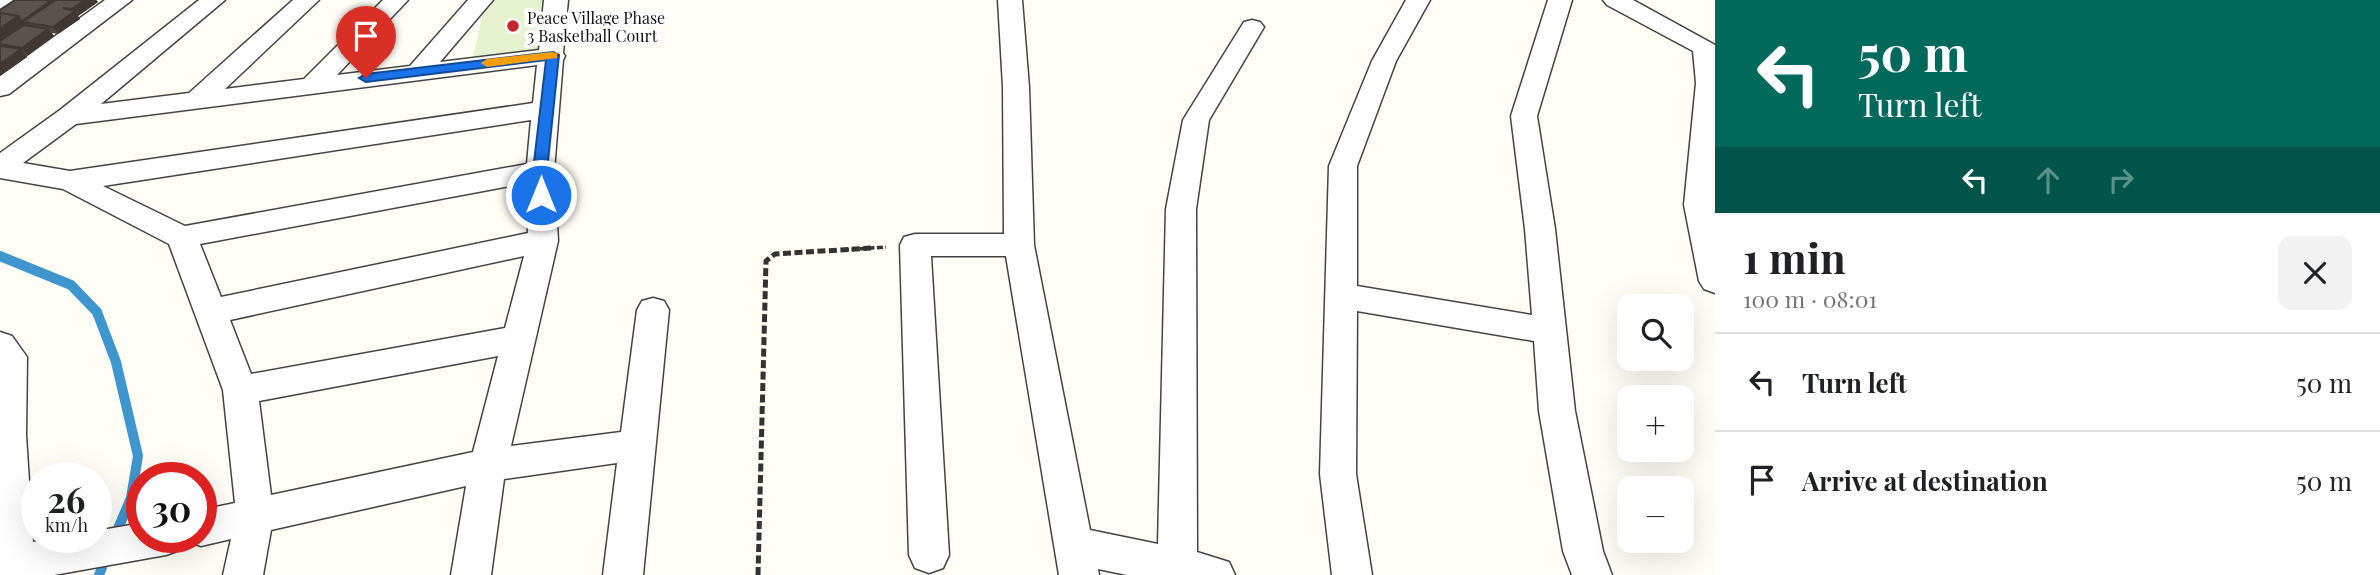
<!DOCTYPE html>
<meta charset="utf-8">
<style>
body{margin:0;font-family:"Playfair Display",serif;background:#f2f2f2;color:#202124;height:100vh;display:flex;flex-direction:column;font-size:26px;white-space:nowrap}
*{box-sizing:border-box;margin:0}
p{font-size:23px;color:#757577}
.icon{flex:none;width:38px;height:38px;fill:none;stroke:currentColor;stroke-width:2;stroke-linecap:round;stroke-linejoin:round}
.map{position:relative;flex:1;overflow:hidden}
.sheet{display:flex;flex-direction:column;background:#fff;width:665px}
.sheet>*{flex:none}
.hud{background:#00695c;color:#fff;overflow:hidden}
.controls{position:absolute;left:1617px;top:294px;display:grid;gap:14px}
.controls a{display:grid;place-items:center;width:77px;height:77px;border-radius:14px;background:#fff;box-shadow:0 7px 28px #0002;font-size:35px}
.speed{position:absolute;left:21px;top:462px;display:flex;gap:14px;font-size:35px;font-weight:700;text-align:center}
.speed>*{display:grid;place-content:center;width:91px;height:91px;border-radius:50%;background:#fff;box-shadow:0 7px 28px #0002;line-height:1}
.speed small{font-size:18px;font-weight:400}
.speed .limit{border:10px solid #d22;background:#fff;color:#111}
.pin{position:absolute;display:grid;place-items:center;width:60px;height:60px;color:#fff;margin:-72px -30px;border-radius:50% 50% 50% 0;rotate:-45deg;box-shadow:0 0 7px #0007}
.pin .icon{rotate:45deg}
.me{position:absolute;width:77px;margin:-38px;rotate:0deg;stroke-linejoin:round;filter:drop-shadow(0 0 5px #0008)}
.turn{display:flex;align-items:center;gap:24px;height:147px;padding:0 28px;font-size:32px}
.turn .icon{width:91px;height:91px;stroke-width:2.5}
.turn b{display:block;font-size:49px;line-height:60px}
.lanes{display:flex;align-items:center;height:66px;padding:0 28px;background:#0003;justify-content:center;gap:35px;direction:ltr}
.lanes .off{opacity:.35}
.round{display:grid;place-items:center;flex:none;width:74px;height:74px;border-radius:14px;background:#f2f2f2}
.headline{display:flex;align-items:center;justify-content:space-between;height:119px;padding:0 28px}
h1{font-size:42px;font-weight:700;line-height:52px}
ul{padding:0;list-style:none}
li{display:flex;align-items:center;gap:21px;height:98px;padding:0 28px;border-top:2px solid #e0e0e0}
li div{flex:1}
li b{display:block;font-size:26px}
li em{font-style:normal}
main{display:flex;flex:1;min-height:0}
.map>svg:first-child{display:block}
.pitch{fill:#e6f2cf}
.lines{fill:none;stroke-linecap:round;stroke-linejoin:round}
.stream{stroke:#3f96cf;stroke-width:10}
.minor-casing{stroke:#444;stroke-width:3}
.path-far1{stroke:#333;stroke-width:3.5;stroke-dasharray:6 2.5;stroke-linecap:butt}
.path{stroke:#333;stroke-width:5;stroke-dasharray:8 3.5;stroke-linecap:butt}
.minor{fill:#fff;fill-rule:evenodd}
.wall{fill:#4d4742}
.shaded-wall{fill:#3f3936}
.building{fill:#5a524d;stroke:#3f3936;stroke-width:2}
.route{fill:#1a73e8;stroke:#114b97;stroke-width:2}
.slow{fill:#f59e0b}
.poi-dot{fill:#c4262e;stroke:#fff;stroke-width:2.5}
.labels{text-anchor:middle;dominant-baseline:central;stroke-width:7;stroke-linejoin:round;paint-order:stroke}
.far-poi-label{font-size:16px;fill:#111;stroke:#fff;text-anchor:start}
</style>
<main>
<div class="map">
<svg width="1715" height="575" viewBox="0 0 1715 575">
<rect width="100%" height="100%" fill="#fffdf5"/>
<path class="pitch" d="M486,0H550L543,51L473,57Z"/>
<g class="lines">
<g class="stream">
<path d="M0,256L71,285L97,312L116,362L138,456L131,498L114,538"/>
<path d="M99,575L107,555"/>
</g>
<defs>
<g id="minor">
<path d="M0,0H25L8,13L0,15Z"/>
<path d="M105,0H132L9,94L0,96V76Z"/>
<path d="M199,0H225L101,104L189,93L293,0H319L225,89L304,79L383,0H408L337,75L410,66L468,0H493L440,62L539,50L544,0H568L563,53L565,56L563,60L554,171L558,241L511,446L621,432L637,310L642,301L653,298L664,301L669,310L643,575H603L617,463L504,479L491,575H451L466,486L271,530L263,575H223L231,539L201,546L187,541L186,537H201V510L235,503L223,390L169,244L63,189L0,178V153L60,110ZM537,65L533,103L70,171L23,163L76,124ZM531,120L527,164L185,226L103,186ZM526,183L528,233L221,297L200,244ZM524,256L505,328L251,374L230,320ZM498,356L473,452L271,495L259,401Z"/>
<path d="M998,0H1022L1029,87L1034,245L1090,530L1158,544L1166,209L1183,120L1244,22L1252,20L1260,22L1264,27L1209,120L1196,209L1197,552L1229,562L1235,575H1127L1098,569L1099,575H1059L1006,256H931L949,555L943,568L929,573L915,568L909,555L900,245L904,237L915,234H1004L1003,87Z"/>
<path d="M1406,0H1430L1396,61L1357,166V286L1532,315L1525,229L1511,116L1548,0H1572L1537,116L1555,229L1575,411L1603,551L1612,575H1572L1563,551L1539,411L1534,341L1357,311L1356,474L1372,575H1332L1320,474L1329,166L1372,61Z"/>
<path d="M1603,0H1633L1715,45V293L1704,289L1699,281L1684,205L1696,83L1693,51L1607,5Z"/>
<path d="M0,332L12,336L27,357L26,435L33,542L59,537H96V531L142,523V537H185L180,550L166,555L54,575H0Z"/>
</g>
</defs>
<use href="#minor" class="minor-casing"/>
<path class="path-far1" d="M843,250L886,247"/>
<path class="path" d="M758,575L766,261L775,254L871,248"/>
<use href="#minor" class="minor"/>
</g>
<path class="wall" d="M15,0H101H96L98,2L78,16L80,19L58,34L52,33L54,36L28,55H26L27,57L0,76V9Z"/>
<g class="shaded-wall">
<path d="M52,0H68L23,22L28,28L0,44V29L18,16Z"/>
<path d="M85,0H96L98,2L78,16L80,19L58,34L53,27L74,12L72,9Z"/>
<path d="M48,29L54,36L28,55L22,48Z"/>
<path d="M21,49L27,57L0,76V64Z"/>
</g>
<g class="building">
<path d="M15,0H52L22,21L18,16L0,13V10Z"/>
<path d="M56,0H85L72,9L63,8L75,11L53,27L23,22Z"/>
<path d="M0,13L18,16L0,29Z"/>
<path d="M24,25L48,29L22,48L0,44V41Z"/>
<path d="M0,46L21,49L0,64Z"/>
</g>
<path class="route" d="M553,52L559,55L547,171L548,195L541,200L534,195L533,171L546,60L366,82L359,78L366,74Z"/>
<path class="slow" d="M552,52L557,53V58L487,67L481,63L487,59Z"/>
<circle class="poi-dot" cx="513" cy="26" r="7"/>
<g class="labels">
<g class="far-poi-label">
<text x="527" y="17">Peace Village Phase<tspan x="527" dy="18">3 Basketball Court</tspan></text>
</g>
</g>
</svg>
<div class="controls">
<a><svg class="icon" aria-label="search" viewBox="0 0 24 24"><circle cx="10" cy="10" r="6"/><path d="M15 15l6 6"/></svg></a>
<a>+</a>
<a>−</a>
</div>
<div class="speed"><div>26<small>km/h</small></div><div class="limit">30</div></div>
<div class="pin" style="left:366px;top:78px;background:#d93025"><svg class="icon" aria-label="arrive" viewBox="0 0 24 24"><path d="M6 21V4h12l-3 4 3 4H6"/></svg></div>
<svg class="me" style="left:541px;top:195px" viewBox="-20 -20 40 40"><circle r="17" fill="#1a73e8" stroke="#fff" stroke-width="3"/><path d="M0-11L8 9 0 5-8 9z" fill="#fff"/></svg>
</div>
<section class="sheet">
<div class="hud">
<div class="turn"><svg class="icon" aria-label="left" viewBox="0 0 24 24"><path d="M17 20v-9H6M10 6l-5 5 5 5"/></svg><div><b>50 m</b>Turn left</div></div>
<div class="lanes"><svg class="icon" aria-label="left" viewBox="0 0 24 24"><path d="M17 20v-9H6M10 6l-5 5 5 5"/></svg><svg class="icon off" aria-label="ahead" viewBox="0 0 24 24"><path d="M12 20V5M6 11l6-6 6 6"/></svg><svg class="icon off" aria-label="right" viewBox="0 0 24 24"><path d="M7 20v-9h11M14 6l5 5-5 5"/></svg></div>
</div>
<div class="headline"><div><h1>1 min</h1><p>100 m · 08:01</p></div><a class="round"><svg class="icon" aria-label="close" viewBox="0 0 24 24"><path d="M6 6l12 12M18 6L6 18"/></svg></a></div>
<ul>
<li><svg class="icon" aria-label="left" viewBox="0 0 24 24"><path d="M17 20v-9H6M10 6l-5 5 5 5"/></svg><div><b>Turn left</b></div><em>50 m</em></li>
<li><svg class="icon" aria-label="arrive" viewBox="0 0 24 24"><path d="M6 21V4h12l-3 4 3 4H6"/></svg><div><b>Arrive at destination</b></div><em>50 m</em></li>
</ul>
</section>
</main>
